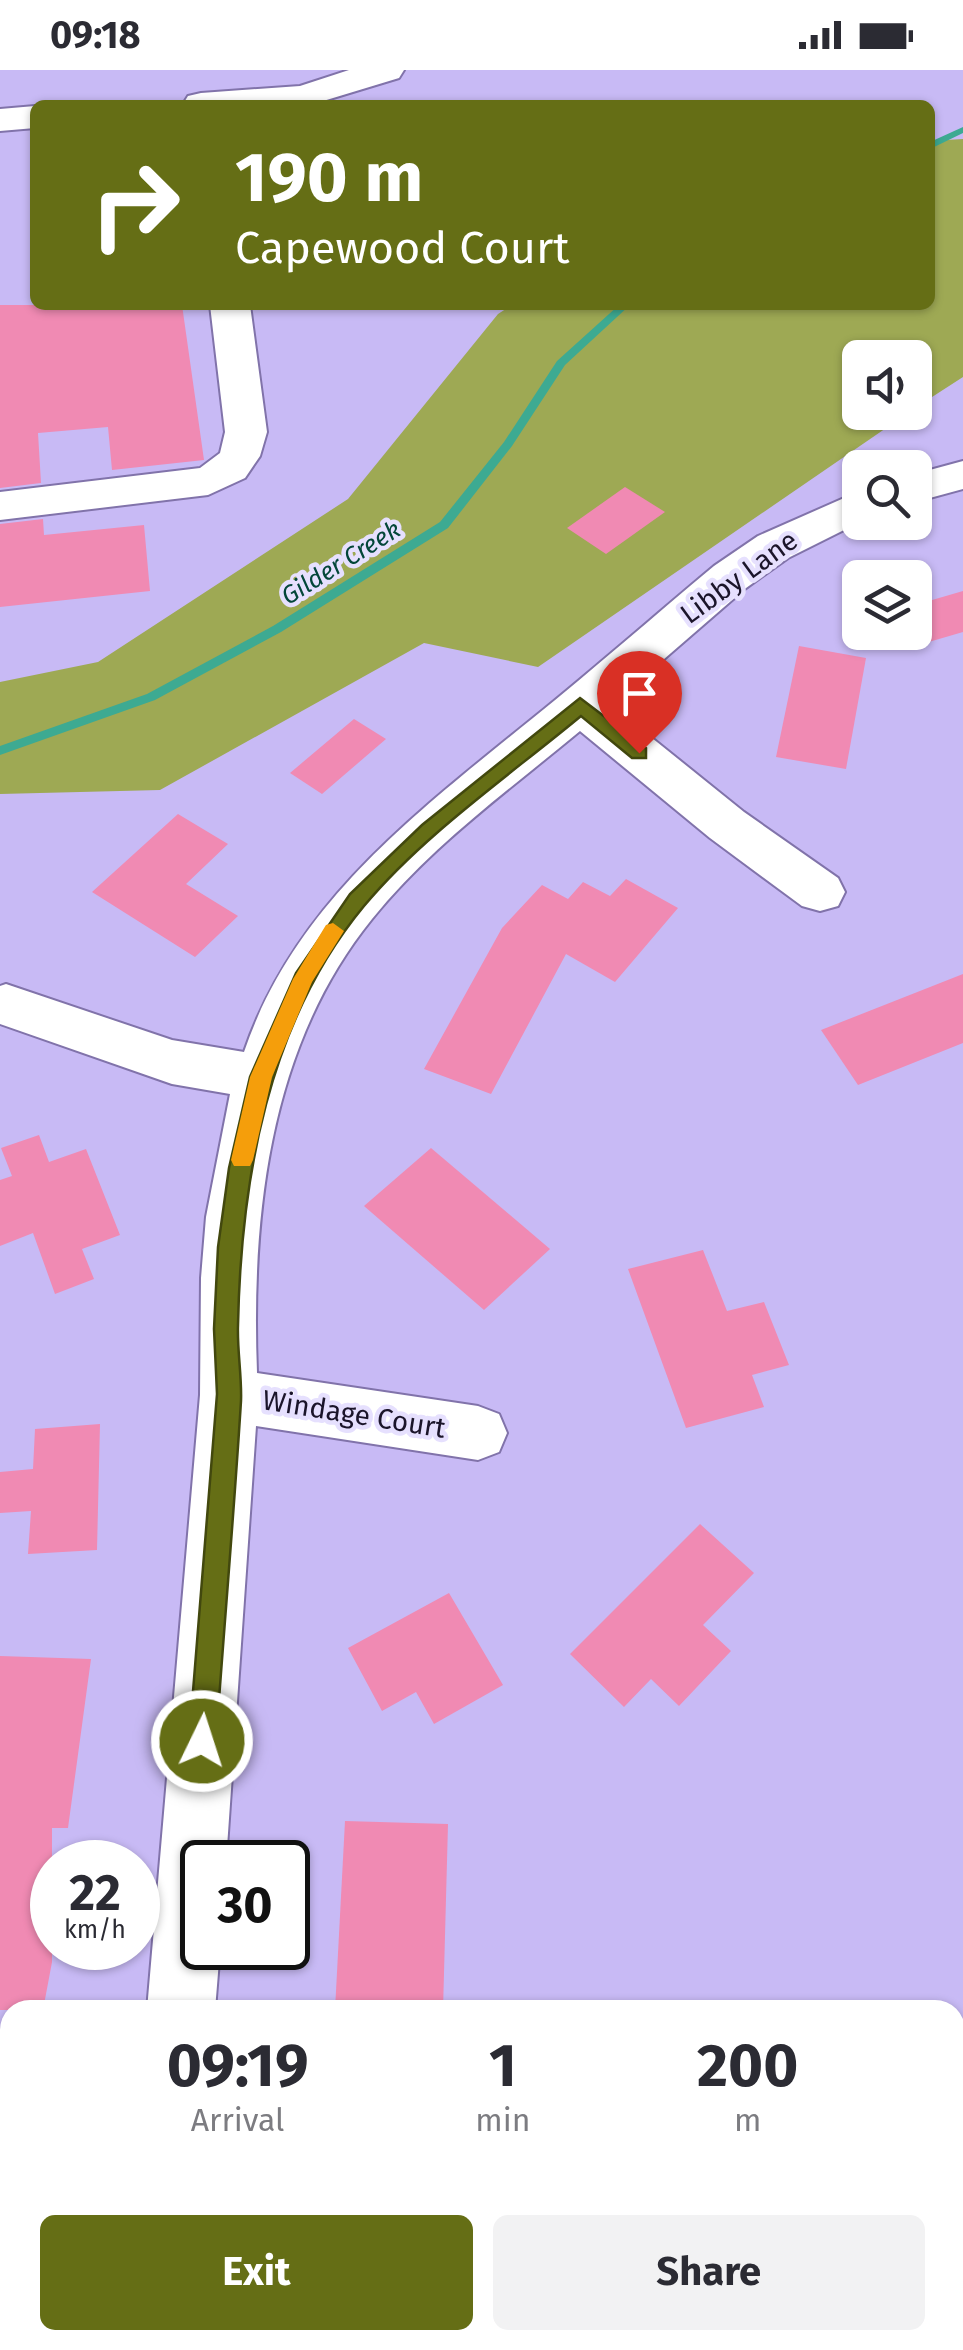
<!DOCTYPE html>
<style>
body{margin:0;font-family:"Fira Sans",sans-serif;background:#f2f2f3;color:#2b2b33;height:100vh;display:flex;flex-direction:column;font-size:38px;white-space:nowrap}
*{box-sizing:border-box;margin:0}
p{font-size:32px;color:#7c7c81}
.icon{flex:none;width:55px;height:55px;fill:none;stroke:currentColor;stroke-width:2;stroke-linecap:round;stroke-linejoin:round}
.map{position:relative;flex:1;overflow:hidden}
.sheet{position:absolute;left:0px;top:1930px;width:965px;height:350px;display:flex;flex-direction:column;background:#fff;border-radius:30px 30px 0 0;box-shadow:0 2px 8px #0004}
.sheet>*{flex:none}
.hud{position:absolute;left:30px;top:30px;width:905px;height:210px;border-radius:15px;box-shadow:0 2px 8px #0004;background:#656e15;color:#fff;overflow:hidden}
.tools{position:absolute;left:842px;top:270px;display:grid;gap:20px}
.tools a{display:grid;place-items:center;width:90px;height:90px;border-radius:15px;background:#fff;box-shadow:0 2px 8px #0004;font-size:50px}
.speed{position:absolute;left:30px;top:1770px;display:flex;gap:20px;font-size:50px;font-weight:700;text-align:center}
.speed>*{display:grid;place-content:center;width:130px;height:130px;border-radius:50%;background:#fff;box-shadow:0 2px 8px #0004;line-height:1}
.speed small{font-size:25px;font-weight:400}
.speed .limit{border:5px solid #111;border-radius:15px;background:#fff;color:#111}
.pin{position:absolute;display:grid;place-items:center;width:85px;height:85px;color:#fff;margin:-102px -42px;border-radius:50% 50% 50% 0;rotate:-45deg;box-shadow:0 0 10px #0007}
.pin .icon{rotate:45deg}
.me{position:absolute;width:110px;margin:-55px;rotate:4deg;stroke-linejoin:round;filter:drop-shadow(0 0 8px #0008)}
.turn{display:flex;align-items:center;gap:35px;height:210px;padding:0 40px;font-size:45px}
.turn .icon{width:130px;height:130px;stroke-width:2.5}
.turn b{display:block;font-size:70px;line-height:85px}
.eta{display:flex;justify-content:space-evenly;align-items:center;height:170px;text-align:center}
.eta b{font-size:60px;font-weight:700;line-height:70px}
.action{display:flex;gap:20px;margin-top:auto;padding:20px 40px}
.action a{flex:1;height:115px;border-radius:15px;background:#656e15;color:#fff;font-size:40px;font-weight:700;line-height:115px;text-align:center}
.action a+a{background:#f2f2f3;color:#2b2b33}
.status{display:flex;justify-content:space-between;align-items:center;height:70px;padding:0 50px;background:#fff;direction:ltr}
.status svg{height:28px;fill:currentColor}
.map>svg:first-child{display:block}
.green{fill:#9ea954}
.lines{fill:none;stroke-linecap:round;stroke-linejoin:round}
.stream{fill:#3daa92;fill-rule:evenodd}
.building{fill:#f08ab3}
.minor-casing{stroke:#8173aa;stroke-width:4}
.minor{fill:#fff;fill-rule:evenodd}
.route{fill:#656e15;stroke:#42480e;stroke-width:2.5}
.slow{fill:#f59e0b}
.labels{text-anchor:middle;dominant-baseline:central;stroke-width:9;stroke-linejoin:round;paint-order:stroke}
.far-water-label{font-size:25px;font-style:italic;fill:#034639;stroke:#e6e0fe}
.street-label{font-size:28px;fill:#1b152a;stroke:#e6e0fe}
</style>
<div class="status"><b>09:18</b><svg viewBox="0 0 49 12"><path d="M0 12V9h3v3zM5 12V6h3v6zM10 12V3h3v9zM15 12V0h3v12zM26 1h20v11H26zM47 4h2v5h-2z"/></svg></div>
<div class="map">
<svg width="963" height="2280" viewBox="0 0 963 2280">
<rect width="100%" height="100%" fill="#c8baf5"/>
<path class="green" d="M963,69V307L915,338V288H860V342L908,343L538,597L424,573L160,720L0,724V612L98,592L348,429L498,244L512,235H930V71Z"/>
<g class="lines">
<g class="stream">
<path d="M963,57V63L930,79V72Z"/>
<path d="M619,235H630L565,295L512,376L448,458L281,562L155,630L0,685V676L147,624L273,556L440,452L504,372L557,291Z"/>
</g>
</g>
<g class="building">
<path d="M0,235H182L204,390L112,400L108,357L38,363L41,413L0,418Z"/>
<path d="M625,417L665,442L606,484L567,458Z"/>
<path d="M43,449L44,465L144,455L150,521L0,537V454Z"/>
<path d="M963,521V562L915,576V535Z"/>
<path d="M799,576L866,588L846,699L776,687Z"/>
<path d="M354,649L386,669L322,724L290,703Z"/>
<path d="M178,744L228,774L186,814L238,846L195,887L92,822Z"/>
<path d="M626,809L678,838L615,912L566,884L491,1024L424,999L502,858L542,815L568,829L583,812L610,826Z"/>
<path d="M963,904V973L858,1015L821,960Z"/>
<path d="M39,1065L49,1092L86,1079L120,1165L82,1179L94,1209L55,1224L33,1163L0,1176V1110L12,1106L1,1078Z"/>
<path d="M431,1078L550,1179L484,1240L364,1136Z"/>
<path d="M703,1180L727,1241L764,1232L789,1295L752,1305L764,1337L686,1358L628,1199Z"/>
<path d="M100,1354L97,1480L28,1484L31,1441L0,1443V1402L33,1399L35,1359Z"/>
<path d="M700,1454L754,1503L703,1555L731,1581L679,1636L651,1609L624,1637L570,1584Z"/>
<path d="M449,1523L503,1615L434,1654L416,1622L382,1641L348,1578Z"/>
<path d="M0,1586L91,1589L68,1758H52V1892L43,1940H0Z"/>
<path d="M345,1751L448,1754L443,1940H335Z"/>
</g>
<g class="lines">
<defs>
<g id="minor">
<path d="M349,0H404L399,8L310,35L183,34L188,26L201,23L300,16Z"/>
<path d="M35,36V58L0,61V39Z"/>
<path d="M210,235H250L267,362L260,386L245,408L208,425L0,450V422L200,398L220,383L225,362Z"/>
<path d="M963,391V419L915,432V404Z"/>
<path d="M860,421V452L788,488L746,518L611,635L744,742L838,808L845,822L838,836L820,841L802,836L710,768L580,661C509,720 431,776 372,849C269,976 251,1145 257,1303L478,1336L499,1344L507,1363L499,1382L478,1390L256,1356L226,1792H202V1878H220L215,1940H147L200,1325L201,1208L206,1147L230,1024L172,1014L0,954V916L6,914L172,970L244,982C294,834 416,743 533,648C595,598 654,546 714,496L758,466Z"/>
<path d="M138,2270H212L213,2280H139Z"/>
</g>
</defs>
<use href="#minor" class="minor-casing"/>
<use href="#minor" class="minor"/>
</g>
<path class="route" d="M580,628L646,678V688H632L581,646C510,705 423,765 364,836C268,952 241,1108 238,1255C237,1280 242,1306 241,1331C234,1444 224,1557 216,1671L212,1680L202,1684L193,1680L189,1671L217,1324L214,1259L218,1177L229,1098L250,1007L296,903L350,824L422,755Z"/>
<path class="slow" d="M333,853L344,861L312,912L272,1007L253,1090L250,1096H234L231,1090L250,1007L293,909L326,855Z"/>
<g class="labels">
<g class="far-water-label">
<text transform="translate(341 493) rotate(-32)">Gilder Creek</text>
</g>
<g class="street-label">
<text transform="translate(739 507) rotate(-36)">Libby Lane</text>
<text transform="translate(354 1344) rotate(9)">Windage Court</text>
</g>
</g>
</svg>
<div class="tools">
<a><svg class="icon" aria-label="sound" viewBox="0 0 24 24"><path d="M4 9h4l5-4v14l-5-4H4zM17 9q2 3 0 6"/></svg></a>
<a><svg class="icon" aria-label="search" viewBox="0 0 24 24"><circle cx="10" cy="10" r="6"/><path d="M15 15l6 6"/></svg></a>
<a><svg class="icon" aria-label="layers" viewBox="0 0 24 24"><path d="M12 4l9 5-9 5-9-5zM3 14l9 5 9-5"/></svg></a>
</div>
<div class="speed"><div>22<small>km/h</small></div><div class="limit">30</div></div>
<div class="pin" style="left:639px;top:683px;background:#d93025"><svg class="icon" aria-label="arrive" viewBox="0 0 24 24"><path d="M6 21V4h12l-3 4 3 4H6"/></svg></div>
<svg class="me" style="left:202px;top:1671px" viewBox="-20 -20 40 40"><circle r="17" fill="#656e15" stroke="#fff" stroke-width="3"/><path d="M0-11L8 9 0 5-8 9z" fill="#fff"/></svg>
<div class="hud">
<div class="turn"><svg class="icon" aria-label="right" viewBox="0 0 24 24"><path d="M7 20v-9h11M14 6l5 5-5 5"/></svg><div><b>190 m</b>Capewood Court</div></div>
</div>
<section class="sheet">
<div class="eta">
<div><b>09:19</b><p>Arrival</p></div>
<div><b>1</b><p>min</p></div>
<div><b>200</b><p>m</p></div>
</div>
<div class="action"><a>Exit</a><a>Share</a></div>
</section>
</div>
